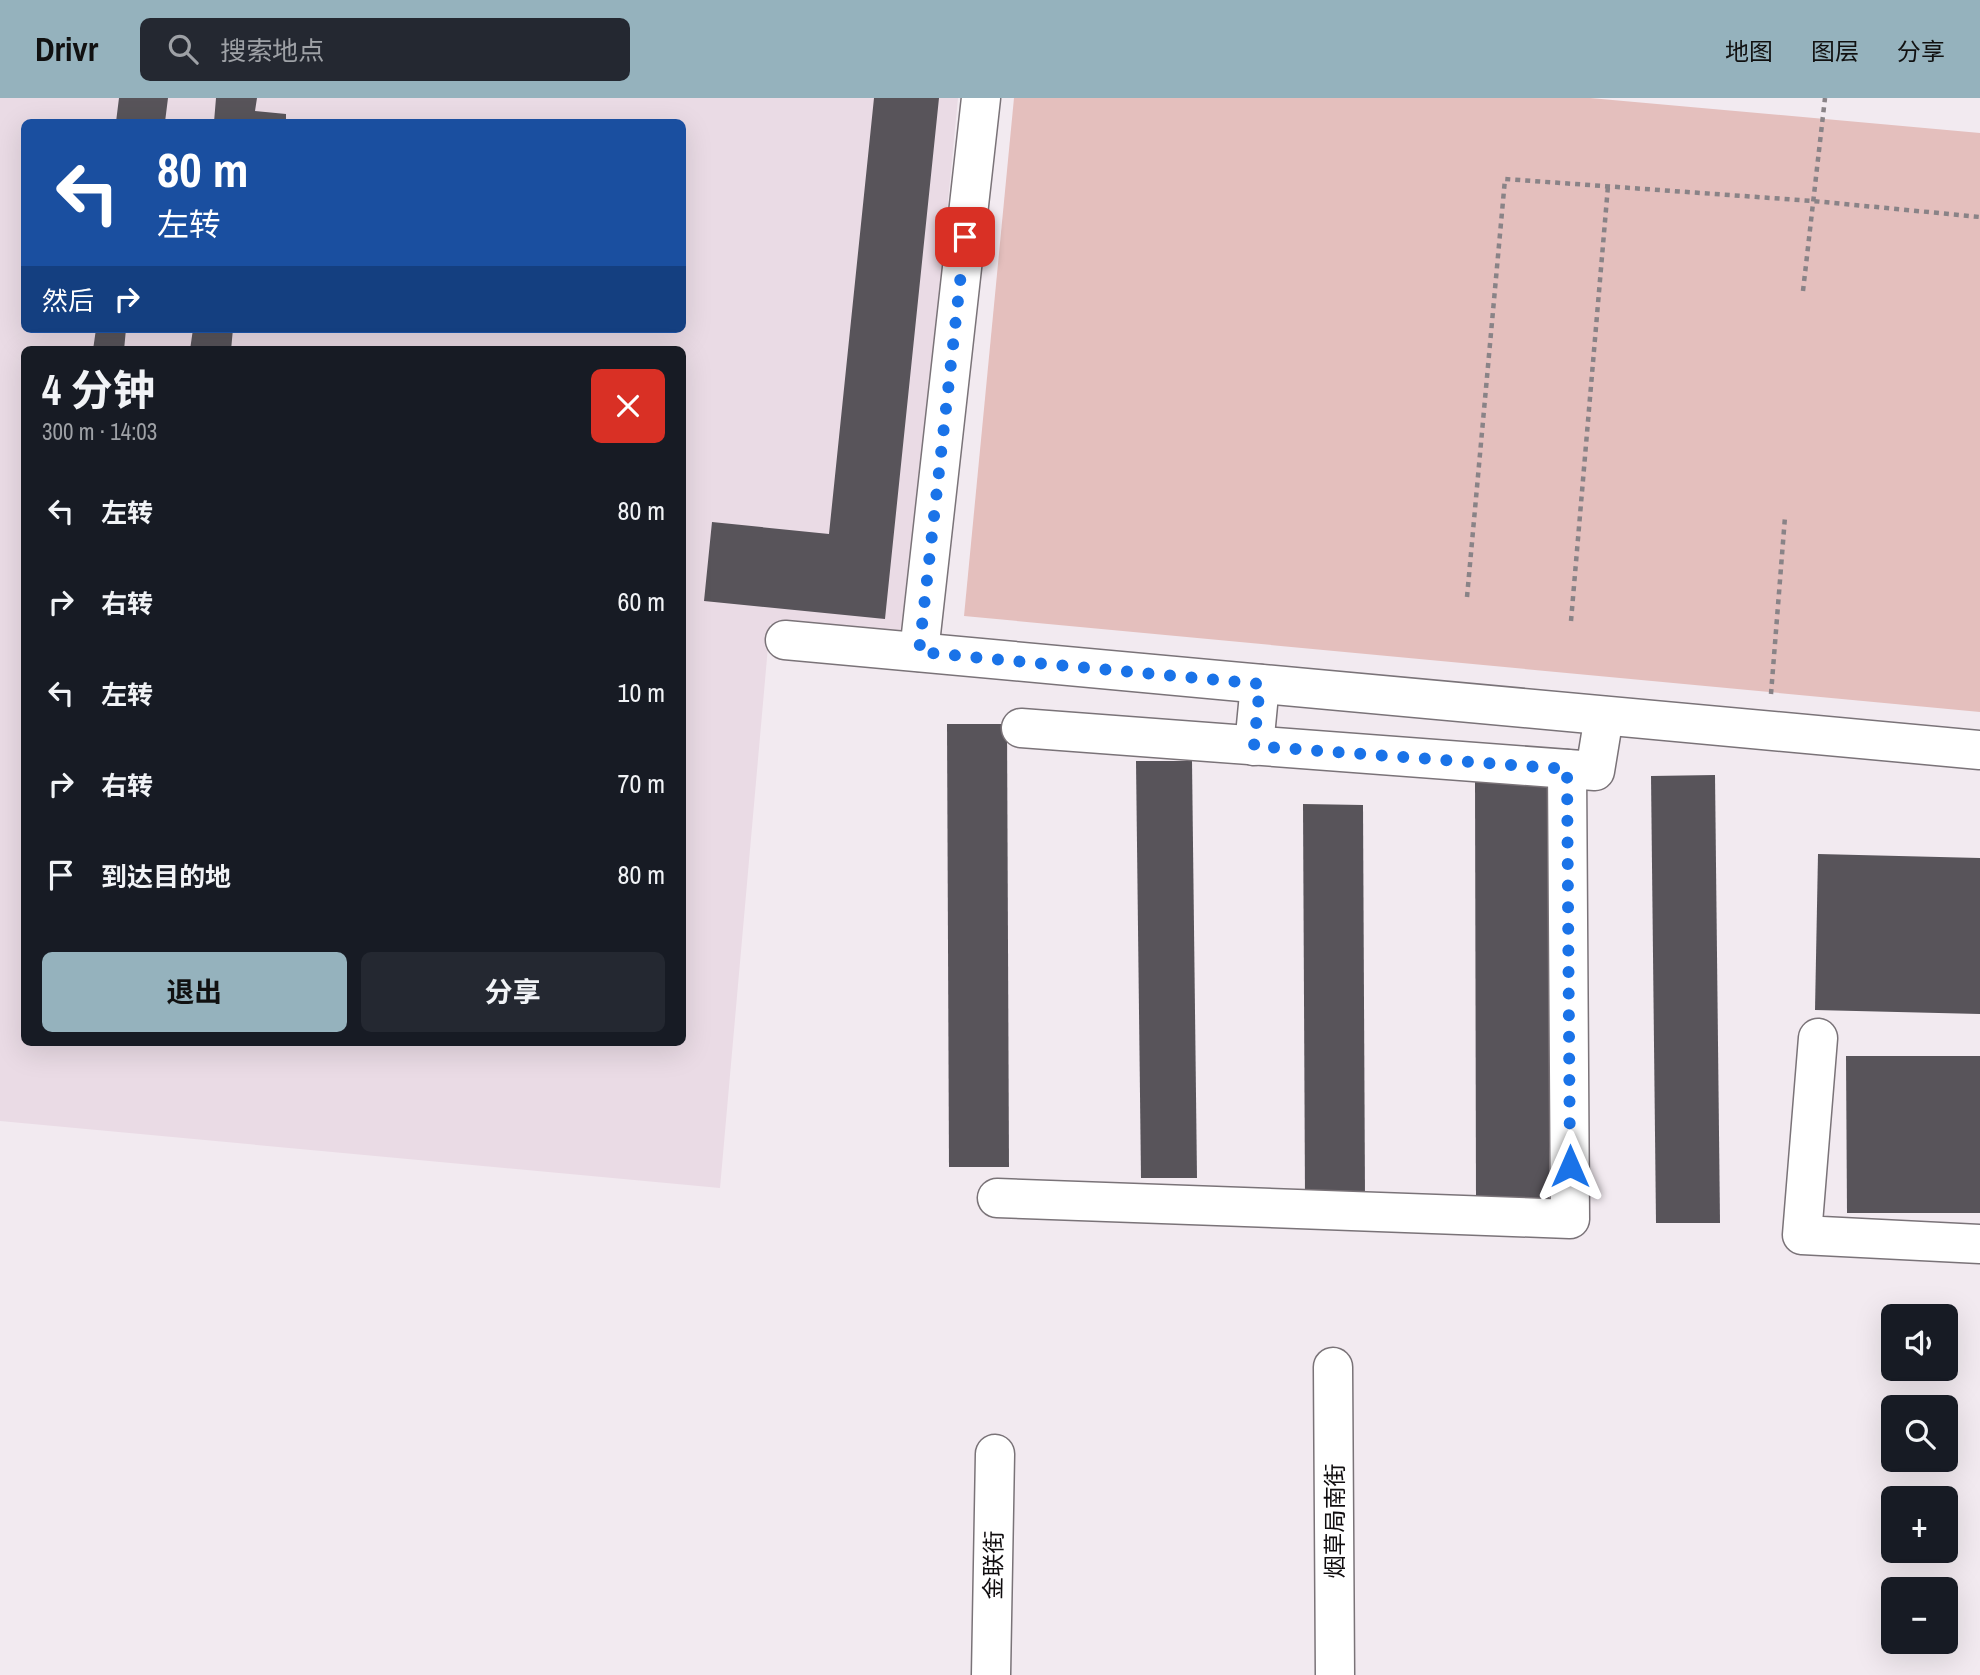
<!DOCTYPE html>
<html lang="zh">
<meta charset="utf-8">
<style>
body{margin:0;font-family:"Archivo Narrow","Noto Sans SC",sans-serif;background:#242831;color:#f1f3f6;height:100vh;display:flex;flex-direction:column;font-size:26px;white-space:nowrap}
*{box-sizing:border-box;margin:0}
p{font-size:23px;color:#9ea1a6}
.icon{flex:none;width:38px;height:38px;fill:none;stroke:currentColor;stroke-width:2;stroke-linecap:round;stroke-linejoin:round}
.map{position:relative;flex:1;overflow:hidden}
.details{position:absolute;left:21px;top:248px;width:665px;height:700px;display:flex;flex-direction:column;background:#171b24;border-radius:10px;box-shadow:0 7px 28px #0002}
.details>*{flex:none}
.top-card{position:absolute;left:21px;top:21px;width:665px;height:214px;border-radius:10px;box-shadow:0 7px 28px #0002;background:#1a4fa0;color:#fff;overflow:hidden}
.buttons{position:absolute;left:1881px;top:1206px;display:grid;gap:14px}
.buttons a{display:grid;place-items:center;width:77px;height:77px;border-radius:10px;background:#171b24;box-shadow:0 7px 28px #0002;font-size:35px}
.pin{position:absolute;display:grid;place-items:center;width:60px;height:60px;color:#fff;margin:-30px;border-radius:14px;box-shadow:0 4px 10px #0006}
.me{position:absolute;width:77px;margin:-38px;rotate:0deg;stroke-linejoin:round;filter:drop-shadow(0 0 5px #0008)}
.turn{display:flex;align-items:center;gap:24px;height:147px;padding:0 21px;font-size:32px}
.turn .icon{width:91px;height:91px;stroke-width:2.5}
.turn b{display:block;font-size:49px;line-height:60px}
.then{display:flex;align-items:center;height:66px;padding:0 21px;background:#0003;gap:14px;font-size:26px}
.round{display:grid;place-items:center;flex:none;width:74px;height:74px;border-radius:10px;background:#242831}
.overview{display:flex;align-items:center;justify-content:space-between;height:119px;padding:0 21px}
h1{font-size:42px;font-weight:700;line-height:52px}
.action{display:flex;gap:14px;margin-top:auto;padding:14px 21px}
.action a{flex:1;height:80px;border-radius:10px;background:#95b2bd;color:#111;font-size:28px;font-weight:700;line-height:80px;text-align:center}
.action a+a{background:#242831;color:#f1f3f6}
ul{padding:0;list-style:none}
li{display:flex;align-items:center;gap:21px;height:91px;padding:0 21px}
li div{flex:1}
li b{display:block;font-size:26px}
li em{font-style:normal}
header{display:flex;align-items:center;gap:42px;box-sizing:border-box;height:98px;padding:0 35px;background:#95b2bd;color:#111}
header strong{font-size:33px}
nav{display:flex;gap:38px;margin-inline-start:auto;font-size:24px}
.search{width:490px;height:63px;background:#242831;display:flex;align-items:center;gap:18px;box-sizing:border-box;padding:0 24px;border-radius:10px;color:#9ea1a6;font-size:26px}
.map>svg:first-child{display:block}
.built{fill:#eadbe5;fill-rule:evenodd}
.green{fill:#e4bfbd}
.building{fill:#58545a}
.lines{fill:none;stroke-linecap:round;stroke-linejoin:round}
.minor-casing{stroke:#7a7378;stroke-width:41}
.path{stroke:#898387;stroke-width:4.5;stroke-dasharray:5 5;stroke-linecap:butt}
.minor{stroke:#fff;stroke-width:38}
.route{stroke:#1a73e8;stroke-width:12;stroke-dasharray:0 21.6}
.labels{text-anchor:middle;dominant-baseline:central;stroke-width:7;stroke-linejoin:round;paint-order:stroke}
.street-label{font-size:23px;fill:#0f0c0e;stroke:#fff}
</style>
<header>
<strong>Drivr</strong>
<div class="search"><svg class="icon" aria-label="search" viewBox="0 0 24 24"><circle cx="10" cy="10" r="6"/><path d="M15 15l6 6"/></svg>搜索地点</div>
<nav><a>地图</a><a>图层</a><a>分享</a></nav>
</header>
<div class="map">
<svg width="1980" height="1577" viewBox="0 0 1980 1577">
<rect width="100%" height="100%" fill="#f2eaf0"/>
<path class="built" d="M0,0H958L906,538L770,526L720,1090L0,1023ZM24,24H682V231H24ZM24,252H682V945H24Z"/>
<path class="green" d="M1014,0H1590L1980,35V614L964,518Z"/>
<g class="building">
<path d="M119,0H168L165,24H116Z"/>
<path d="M216,0H257L255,13L286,16V24H214Z"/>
<path d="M874,0H939L885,521L704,503L712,424L829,436Z"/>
<path d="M96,231H126L124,252H93Z"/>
<path d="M193,231H233L231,252H190Z"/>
<path d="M947,626H1007L1009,1069H949Z"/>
<path d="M1136,663H1192L1197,1080H1141Z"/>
<path d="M1715,677L1720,1125H1656L1651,678Z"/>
<path d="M1475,681H1549V1104H1476Z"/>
<path d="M1303,706L1363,707L1365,1097H1305Z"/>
<path d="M1818,756L1980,760V916L1815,912Z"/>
<path d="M1846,958H1980V1115H1847Z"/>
</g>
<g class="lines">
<defs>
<g id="minor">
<path d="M785,542L1980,652"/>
<path d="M919,554L981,0"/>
<path d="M1021,630L1595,673L1604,618"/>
<path d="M1254,648L1260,586"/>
<path d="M1818,940L1802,1137L1980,1146"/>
<path d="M997,1100L1570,1121L1567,671"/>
<path d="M1333,1269L1335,1577"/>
<path d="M991,1577L995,1356"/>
</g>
</defs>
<use href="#minor" class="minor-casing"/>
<g class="path">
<path d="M1803,193L1825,0"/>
<path d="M1467,499L1505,81L1813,103L1980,119"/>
<path d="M1571,523L1608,88"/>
<path d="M1771,596L1785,419"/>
</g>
<use href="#minor" class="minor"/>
</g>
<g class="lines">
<path class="route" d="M965,139L919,554L1260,586L1254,648L1567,671L1570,1068"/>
</g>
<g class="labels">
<g class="street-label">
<text transform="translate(1334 1423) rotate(-90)">烟草局南街</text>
<text transform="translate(993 1467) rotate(-89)">金联街</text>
</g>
</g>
</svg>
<div class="buttons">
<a><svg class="icon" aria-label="sound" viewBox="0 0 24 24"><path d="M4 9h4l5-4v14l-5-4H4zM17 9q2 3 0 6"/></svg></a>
<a><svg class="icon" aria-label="search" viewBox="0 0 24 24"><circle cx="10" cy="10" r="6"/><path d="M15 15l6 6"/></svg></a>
<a>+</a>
<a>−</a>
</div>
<div class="pin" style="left:965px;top:139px;background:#d93025"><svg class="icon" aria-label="arrive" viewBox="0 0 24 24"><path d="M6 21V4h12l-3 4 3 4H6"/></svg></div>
<svg class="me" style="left:1570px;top:1068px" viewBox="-20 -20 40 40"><path d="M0-17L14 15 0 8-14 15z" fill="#1a73e8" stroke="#fff" stroke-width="4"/></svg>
<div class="top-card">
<div class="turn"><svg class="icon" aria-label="left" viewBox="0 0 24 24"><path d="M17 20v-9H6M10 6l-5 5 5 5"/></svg><div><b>80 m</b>左转</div></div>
<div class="then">然后<svg class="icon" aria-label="right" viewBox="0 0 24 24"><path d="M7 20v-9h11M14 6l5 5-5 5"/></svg></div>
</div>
<section class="details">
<div class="overview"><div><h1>4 分钟</h1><p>300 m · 14:03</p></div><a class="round" style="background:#d93025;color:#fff"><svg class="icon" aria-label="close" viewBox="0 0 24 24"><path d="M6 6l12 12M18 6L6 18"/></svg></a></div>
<ul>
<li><svg class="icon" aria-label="left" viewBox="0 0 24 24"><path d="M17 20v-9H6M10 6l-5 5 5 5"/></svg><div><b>左转</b></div><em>80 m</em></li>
<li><svg class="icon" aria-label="right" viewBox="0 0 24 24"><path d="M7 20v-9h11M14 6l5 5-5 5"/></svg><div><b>右转</b></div><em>60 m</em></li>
<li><svg class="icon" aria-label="left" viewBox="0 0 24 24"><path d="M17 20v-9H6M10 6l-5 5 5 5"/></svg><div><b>左转</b></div><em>10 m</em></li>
<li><svg class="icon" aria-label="right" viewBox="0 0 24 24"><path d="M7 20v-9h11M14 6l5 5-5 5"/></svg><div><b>右转</b></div><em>70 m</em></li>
<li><svg class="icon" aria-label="arrive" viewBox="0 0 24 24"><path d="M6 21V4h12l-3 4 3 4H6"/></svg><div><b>到达目的地</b></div><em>80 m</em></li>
</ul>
<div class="action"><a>退出</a><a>分享</a></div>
</section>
</div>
